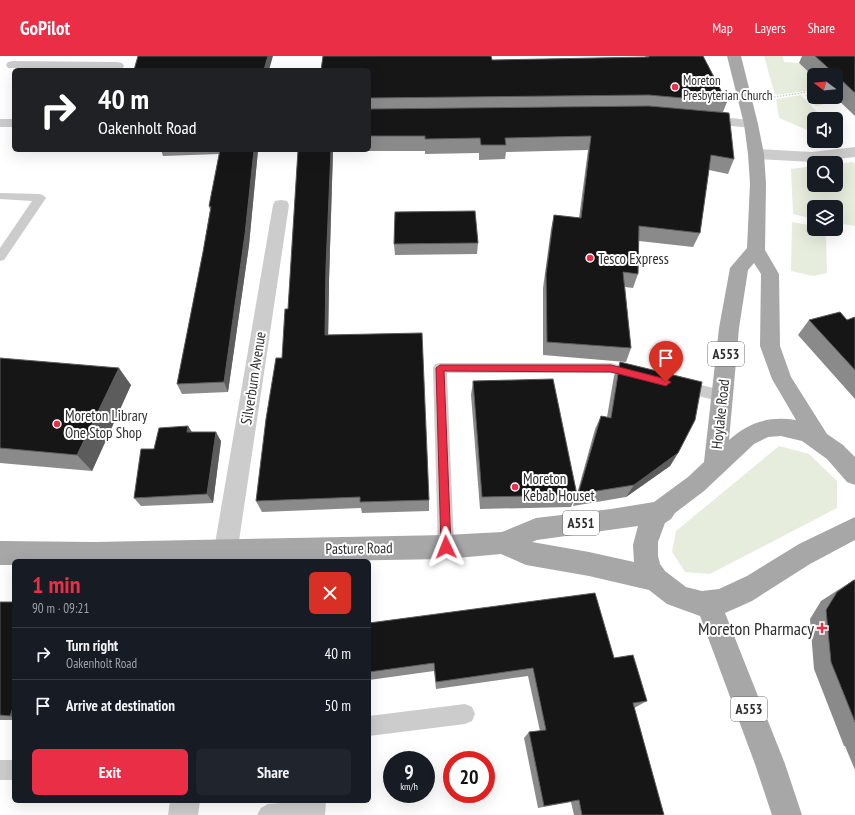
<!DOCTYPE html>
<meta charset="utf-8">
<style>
body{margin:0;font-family:"PT Sans Narrow",sans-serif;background:#20242c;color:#f1f3f6;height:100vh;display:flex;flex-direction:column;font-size:15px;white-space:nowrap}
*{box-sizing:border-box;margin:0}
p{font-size:13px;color:#9ea1a6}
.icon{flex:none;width:22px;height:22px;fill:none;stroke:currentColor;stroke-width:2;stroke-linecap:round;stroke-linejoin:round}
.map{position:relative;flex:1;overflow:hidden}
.drawer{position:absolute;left:12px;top:503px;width:359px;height:244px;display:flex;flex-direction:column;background:#171b24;border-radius:6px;box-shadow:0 4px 16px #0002}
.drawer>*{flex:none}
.hud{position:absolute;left:12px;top:12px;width:359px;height:84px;border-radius:6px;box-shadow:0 4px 16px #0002;background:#202124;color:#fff;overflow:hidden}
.needle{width:26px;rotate:286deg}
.fabs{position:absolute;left:807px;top:12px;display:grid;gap:8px}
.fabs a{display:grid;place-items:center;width:36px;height:36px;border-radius:6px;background:#171b24;box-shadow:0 4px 16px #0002;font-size:20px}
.speed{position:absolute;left:383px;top:695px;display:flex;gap:8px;font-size:20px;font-weight:700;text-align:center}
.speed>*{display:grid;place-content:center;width:52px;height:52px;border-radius:50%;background:#171b24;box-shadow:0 4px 16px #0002;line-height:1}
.speed small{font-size:10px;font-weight:400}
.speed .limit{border:6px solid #d22;background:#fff;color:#111}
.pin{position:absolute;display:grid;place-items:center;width:34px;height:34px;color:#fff;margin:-41px -17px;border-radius:50% 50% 50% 0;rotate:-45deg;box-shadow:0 0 4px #0007}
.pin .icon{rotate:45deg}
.me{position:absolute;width:44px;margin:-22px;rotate:358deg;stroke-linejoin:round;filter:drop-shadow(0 0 3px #0008)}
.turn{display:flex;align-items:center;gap:14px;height:84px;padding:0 20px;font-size:18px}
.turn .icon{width:52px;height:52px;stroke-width:2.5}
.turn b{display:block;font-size:28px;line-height:34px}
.round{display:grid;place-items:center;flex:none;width:42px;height:42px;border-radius:6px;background:#20242c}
.head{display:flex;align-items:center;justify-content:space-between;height:68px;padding:0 20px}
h1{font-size:24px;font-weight:600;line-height:30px;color:#ea2e45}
.action{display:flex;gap:8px;margin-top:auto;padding:8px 20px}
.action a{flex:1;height:46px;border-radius:6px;background:#ea2e45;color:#fff;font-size:16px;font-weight:600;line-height:46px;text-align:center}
.action a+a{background:#20242c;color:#f1f3f6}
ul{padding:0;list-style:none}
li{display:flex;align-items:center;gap:12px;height:52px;padding:0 20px;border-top:1px solid #363941}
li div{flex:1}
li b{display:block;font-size:15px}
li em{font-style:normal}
header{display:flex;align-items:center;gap:24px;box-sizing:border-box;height:56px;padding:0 20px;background:#ea2e45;color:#fff}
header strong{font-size:19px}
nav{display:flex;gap:22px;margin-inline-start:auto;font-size:14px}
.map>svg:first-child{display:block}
.green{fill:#e6eddd}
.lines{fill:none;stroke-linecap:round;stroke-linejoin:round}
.path{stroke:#ccc;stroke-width:1.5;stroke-dasharray:1.5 1.5;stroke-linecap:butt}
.lane{fill:#ccc;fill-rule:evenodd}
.street{fill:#ccc;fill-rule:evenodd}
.primary{fill:#a7a7a7;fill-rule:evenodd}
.wall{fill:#8a8a8a}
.shaded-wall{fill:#5c5c5c}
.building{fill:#161616;stroke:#5c5c5c}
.route{fill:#ea2e45;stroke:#981e2d}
.poi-dot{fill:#ea2e45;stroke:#fff;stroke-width:1.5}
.labels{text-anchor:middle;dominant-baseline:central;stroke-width:4;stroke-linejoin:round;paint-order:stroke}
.far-poi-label{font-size:13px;fill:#2f2f2f;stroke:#fff;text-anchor:start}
.shield{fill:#fff;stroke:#6d6d6d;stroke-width:1}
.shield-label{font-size:14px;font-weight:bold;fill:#2f2f2f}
.poi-label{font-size:15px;fill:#2f2f2f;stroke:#fff;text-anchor:start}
.street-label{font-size:15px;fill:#2f2f2f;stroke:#fff}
.near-poi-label{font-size:18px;fill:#2f2f2f;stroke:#fff;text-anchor:end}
</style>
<header>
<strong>GoPilot</strong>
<nav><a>Map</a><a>Layers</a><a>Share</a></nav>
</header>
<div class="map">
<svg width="855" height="759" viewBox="0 0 855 759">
<rect width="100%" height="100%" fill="#fff"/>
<g class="green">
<path d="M764,0H783L784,6L799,7L814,19V34L775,39Z"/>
<path d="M814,38V41H830L834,46L816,50L805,39Z"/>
<path d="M801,39L824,63H814V77L779,62L776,43Z"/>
<path d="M853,106L855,108V170L836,167V151H814V163L793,158L791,113L814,110V129H836V108Z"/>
<path d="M792,166L814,170V173H820L826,178L827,217L813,220L791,215Z"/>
<path d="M779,390L809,398L837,425V452L710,518L685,516L672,496L676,475Z"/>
</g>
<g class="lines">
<path class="path" d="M768,42L814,35"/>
<g class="lane">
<path d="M0,137L40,138L44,140L46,142L4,204L0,205V192L32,145L0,143Z"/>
<path d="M440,307H611L640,315L642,319L640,323L635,325L611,317H447L454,491L452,497L446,499L440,497L438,491L433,312L435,308Z"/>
<path d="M680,324L722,334L727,336L729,340L727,344L722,346L675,334L673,330L675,326Z"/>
<path d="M465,648L472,651L475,658L472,665L465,668L369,680V660Z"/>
<rect x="0" y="704" width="14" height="20"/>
<path d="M306,745H326L325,759H257L261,752L268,748Z"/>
</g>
<g class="street">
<path d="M13,5L117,6L122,7L124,10L122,13L117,14L8,12L6,9L8,6Z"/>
<path d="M700,59L751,64L756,65L758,68L756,71L751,72L695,66L693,63L695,60Z"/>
<rect x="0" y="63" width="14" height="8"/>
<path d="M855,91V101L812,106L756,103L751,101L748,98L751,95L756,93L812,96Z"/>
<path d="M281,144L287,145L289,149L236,505H212L273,149L275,145Z"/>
<path d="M170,745H200L198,759H168Z"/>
</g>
<path class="primary" d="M727,0H741L758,68L764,98L766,128L765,194L779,218L780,290L791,321L827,378L843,389L855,401V429L847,426L827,403L802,385L781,380L768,381L754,388L704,435L675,457L671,463L665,467L658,486V500L660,508L665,515L686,531L702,535L719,533L747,520L799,488L855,461V484L810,508L752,545L725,557L785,708L802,759H772L755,708L700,560L667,548L649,534L589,520L526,509L501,498L446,503L325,505H14V509H0V485L94,486L446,479L502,476L536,462L611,453L654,446L688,421L704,406L719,272L730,212L747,192L750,128L748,98L744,68ZM754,207L761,218L760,290L772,323L796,364C769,360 749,366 729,384L739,272L748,214ZM638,470L633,489L634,506L589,496L532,486L537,484Z"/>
</g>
<g class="wall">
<path d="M646,0H703L727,46L723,56L734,103L728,118L709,114L700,177L693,191L639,185L638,218L633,232L625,231L631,292L626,306L543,299V232L551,173L554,159L579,162L588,94L506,96L505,103L479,104V97L425,98V95H333L329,225L328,279L429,444V455L362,457L361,452L262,456L256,445L282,302L288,253L298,94H369V14L492,4L645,1Z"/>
<path d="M802,0H855V60L835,41H836V19H814V21L799,7Z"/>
<path d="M161,94H258L249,189L228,336L182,338L177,328L203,196L210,154L209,150L219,98L163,100Z"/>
<path d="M478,187L477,198L395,199L394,188Z"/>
<path d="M855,261V343L798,279L809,264H847Z"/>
<path d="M0,302L131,329L92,415L0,407Z"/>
<path d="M620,306L678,397L670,410L626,441L573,450L576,440L571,451L480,453L471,339L473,325L577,438L595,373L601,360L607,361L614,320Z"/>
<path d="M188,370L192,376L221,385L213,447L141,450L134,442L154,393Z"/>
<path d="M854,524H855V714L845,690H844L814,613L810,563L821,545L838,534Z"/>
<rect x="0" y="546" width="14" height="118"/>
<path d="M369,567L614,602L647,645L636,651L634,652L664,759H574L571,746L538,752L524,682L529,676L540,675L528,620L436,633L434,615L369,624Z"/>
</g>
<g class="shaded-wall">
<path d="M268,0H273L269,14H264Z"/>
<path d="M254,94H258L249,189L228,336L224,326Z"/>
<path d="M331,94H333L329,225L328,293L325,279L326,211Z"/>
<path d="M119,312L131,329L92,415L77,399Z"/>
<path d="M188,370L194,380L187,376Z"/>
<path d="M216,376L221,385L213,447L207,438Z"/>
<path d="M678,397L670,410L626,441L634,429Z"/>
<path d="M14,649V661L10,660Z"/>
</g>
<g class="building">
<path d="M138,0H268L264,14H134Z"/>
<path d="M323,0H491L492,4L649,1V0H703L727,46L649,39L369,42V14H321Z"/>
<path d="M815,0H855V37L836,19Z"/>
<path d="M649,50L729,57L734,103L711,99L700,177L639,170L638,218L623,216L631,292L547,286L546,218L554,159L581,162L591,80L505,82L506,89H481L480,82L425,83V80H369V53Z"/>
<path d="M220,94H254L245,178L224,326L177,328L203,196L211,151L209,150Z"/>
<path d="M298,94H331L326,211L325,279L422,277L429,444L360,446V441L256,445L266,363L276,302H282L285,253H288Z"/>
<path d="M475,155L478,187L394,188L395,156Z"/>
<path d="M840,256L847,264L855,261V314L809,264Z"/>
<path d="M0,302L119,312L77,399L0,392Z"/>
<path d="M620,306L702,326L695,364L678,397L634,429L578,438L601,360L611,362Z"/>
<path d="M553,323L577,439L482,441L473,325Z"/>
<path d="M188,370L187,376H216L207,438L134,442L141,393H154L159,372Z"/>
<path d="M854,524H855V666L831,606L826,554L837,536Z"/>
<path d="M595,537L614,602L633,599L647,645L633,647L664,759H582L579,744L544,750L529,676L546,674L533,612L436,626L434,607L369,616V567Z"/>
<path d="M0,546H14V649L10,660L0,659Z"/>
</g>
<path class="route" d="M440,309H611L666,323L671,326L666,330L611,316L444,315L451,491L449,494L446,496L442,494L441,491L436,312Z"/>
<g class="poi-dot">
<circle cx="675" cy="31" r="4"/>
<circle cx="590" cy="202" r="4"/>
<circle cx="57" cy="368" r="4"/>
<circle cx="515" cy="431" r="4"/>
<path d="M820 566h4v4h4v4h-4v4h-4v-4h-4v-4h4z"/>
</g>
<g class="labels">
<g class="far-poi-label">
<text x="683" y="24">Moreton<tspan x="683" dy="15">Presbyterian Church</tspan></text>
</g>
<g class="shield">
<rect x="708" y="286" width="36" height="24" rx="3"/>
<rect x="563" y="455" width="36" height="24" rx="3"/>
<rect x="731" y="641" width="36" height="24" rx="3"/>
</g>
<g class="shield-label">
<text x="726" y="298">A553</text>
<text x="581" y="467">A551</text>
<text x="749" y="653">A553</text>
</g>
<g class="poi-label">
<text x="598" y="202">Tesco Express</text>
<text x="65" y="359">Moreton Library<tspan x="65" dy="17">One Stop Shop</tspan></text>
<text x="523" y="422">Moreton<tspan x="523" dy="17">Kebab Houset</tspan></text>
</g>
<g class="street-label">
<text transform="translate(253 322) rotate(-81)">Silverburn Avenue</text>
<text transform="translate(720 358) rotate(-84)">Hoylake Road</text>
<text transform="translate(359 492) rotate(-1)">Pasture Road</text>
</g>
<g class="near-poi-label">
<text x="814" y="572">Moreton Pharmacy</text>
</g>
</g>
</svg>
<div class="fabs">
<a><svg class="needle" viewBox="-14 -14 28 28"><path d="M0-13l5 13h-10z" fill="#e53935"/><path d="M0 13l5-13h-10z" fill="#9ea1a6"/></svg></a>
<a><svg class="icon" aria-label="sound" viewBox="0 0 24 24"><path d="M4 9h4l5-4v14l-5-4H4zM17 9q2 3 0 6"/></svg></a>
<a><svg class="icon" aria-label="search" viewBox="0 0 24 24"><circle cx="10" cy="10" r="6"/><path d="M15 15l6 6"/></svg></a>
<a><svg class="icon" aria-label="layers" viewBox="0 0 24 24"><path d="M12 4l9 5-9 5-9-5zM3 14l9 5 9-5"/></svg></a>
</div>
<div class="speed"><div>9<small>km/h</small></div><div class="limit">20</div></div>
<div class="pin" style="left:666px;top:326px;background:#d93025"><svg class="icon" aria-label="arrive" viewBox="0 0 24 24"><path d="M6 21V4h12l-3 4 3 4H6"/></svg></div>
<svg class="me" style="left:446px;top:491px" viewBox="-20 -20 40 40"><path d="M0-17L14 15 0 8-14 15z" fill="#ea2e45" stroke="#fff" stroke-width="4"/></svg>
<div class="hud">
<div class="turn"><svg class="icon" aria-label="right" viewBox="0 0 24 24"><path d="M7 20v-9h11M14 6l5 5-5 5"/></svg><div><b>40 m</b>Oakenholt Road</div></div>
</div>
<section class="drawer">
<div class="head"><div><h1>1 min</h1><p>90 m · 09:21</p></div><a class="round" style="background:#d93025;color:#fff"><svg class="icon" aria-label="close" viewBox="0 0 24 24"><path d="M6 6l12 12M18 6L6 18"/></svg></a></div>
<ul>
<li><svg class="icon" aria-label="right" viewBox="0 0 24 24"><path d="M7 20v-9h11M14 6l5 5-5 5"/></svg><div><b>Turn right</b><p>Oakenholt Road</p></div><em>40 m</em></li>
<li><svg class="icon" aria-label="arrive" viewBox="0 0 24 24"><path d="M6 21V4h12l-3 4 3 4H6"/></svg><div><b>Arrive at destination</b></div><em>50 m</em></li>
</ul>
<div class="action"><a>Exit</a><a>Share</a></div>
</section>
</div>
